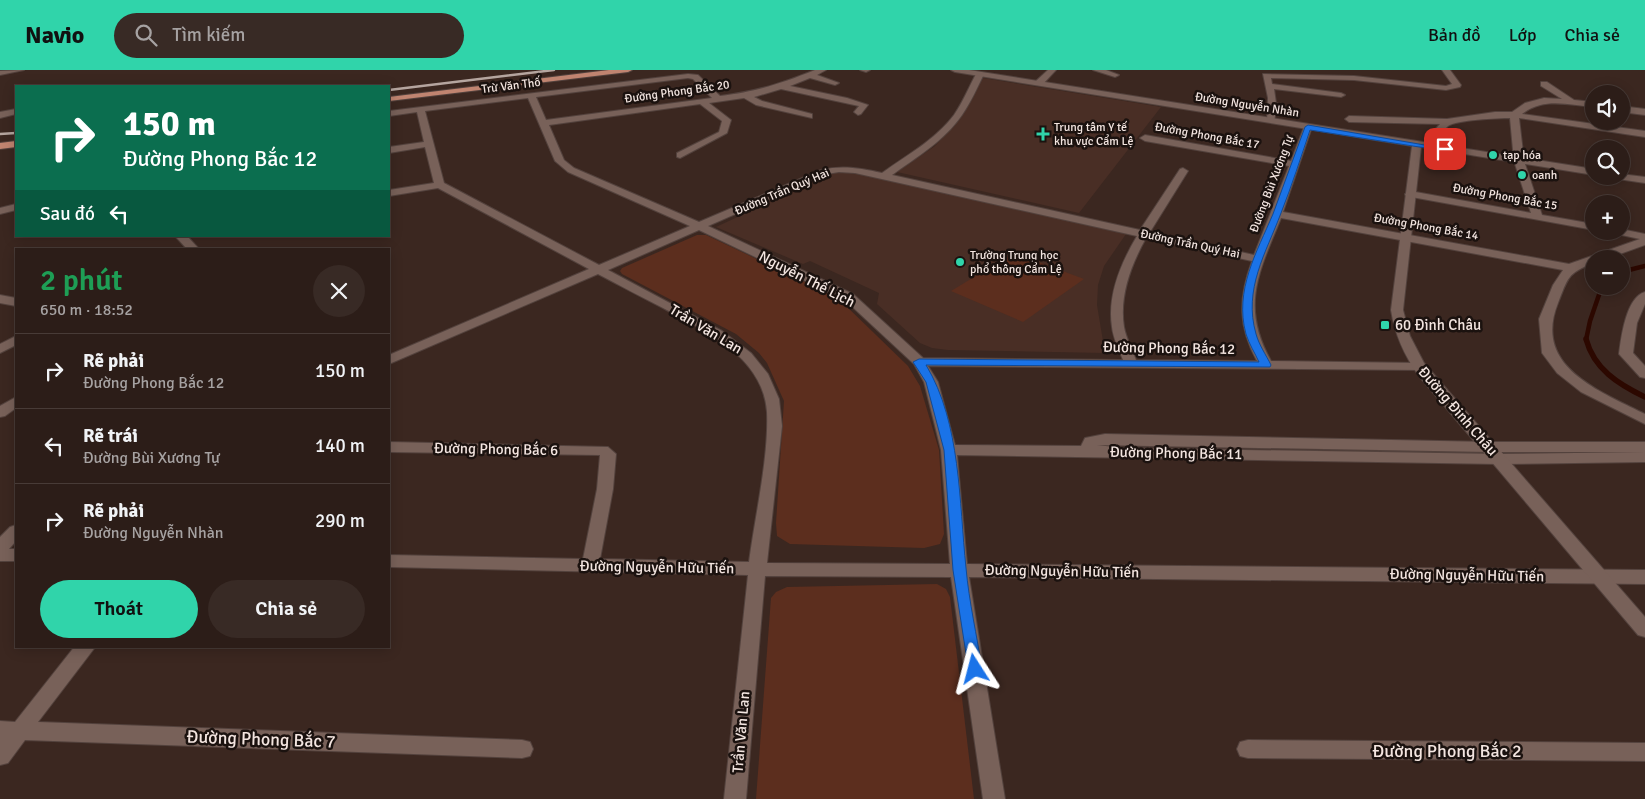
<!DOCTYPE html>
<html lang="vi">
<meta charset="utf-8">
<style>
body{margin:0;font-family:Signika,sans-serif;background:#382a25;color:#f1f3f6;height:100vh;display:flex;flex-direction:column;font-size:19px;white-space:nowrap}
*{box-sizing:border-box;margin:0}
p{font-size:16px;color:#a6a2a2}
.icon{flex:none;width:28px;height:28px;fill:none;stroke:currentColor;stroke-width:2;stroke-linecap:round;stroke-linejoin:round}
.map{position:relative;flex:1;overflow:hidden}
.sheet{position:absolute;left:15px;top:178px;width:375px;height:400px;display:flex;flex-direction:column;background:#2c1d18;border-radius:0px;box-shadow:0 2px 12px #0003,0 0 0 1px #483b37}
.sheet>*{flex:none}
.guide{position:absolute;left:15px;top:15px;width:375px;height:152px;border-radius:0px;box-shadow:0 2px 12px #0003,0 0 0 1px #483b37;background:#0b6e4f;color:#fff;overflow:hidden}
.tools{position:absolute;left:1585px;top:15px;display:grid;gap:10px}
.tools a{display:grid;place-items:center;width:45px;height:45px;border-radius:50%;background:#2c1d18;box-shadow:0 2px 12px #0003,0 0 0 1px #483b37;font-size:25px}
.pin{position:absolute;display:grid;place-items:center;width:42px;height:42px;color:#fff;margin:-21px;border-radius:10px;box-shadow:0 2px 8px #0006}
.me{position:absolute;width:55px;margin:-28px;rotate:351deg;stroke-linejoin:round;filter:drop-shadow(0 0 4px #0008)}
.turn{display:flex;align-items:center;gap:18px;height:105px;padding:0 25px;font-size:22px}
.turn .icon{width:65px;height:65px;stroke-width:2.5}
.turn b{display:block;font-size:35px;line-height:42px}
.then{display:flex;align-items:center;height:48px;padding:0 25px;background:#0003;gap:10px;font-size:19px}
.round{display:grid;place-items:center;flex:none;width:52px;height:52px;border-radius:26px;background:#382a25}
.overview{display:flex;align-items:center;justify-content:space-between;height:85px;padding:0 25px}
h1{font-size:30px;font-weight:600;line-height:38px;color:#1e9e55}
.primary-button{display:flex;gap:10px;margin-top:auto;padding:10px 25px}
.primary-button a{flex:1;height:58px;border-radius:30px;background:#30d4aa;color:#111;font-size:20px;font-weight:600;line-height:58px;text-align:center}
.primary-button a+a{background:#382a25;color:#f1f3f6}
ul{padding:0;list-style:none}
li{display:flex;align-items:center;gap:15px;height:75px;padding:0 25px;border-top:1px solid #483b37}
li div{flex:1}
li b{display:block;font-size:19px}
li em{font-style:normal}
header{display:flex;align-items:center;gap:30px;box-sizing:border-box;height:70px;padding:0 25px;background:#30d4aa;color:#111}
header strong{font-size:24px}
nav{display:flex;gap:28px;margin-inline-start:auto;font-size:18px}
.search{width:350px;height:45px;background:#382a25;display:flex;align-items:center;gap:12px;box-sizing:border-box;padding:0 18px;border-radius:28px;color:#a6a2a2;font-size:19px}
.map>svg:first-child{display:block}
.built{fill:#492e25}
.green{fill:#5c2e1e}
.lines{fill:none;stroke-linecap:round;stroke-linejoin:round}
.stream-far1{stroke:#2c0800;stroke-width:4.5}
.stream{stroke:#2c0800;stroke-width:5.5}
.minor-casing{stroke:#53423d;stroke-width:2}
.tertiary-casing{stroke:#53423d;stroke-width:2}
.trunk-casing{stroke:#53423d;stroke-width:2}
.minor{fill:#786159;fill-rule:evenodd}
.tertiary{fill:#786159;fill-rule:evenodd}
.trunk{fill:#c08470;fill-rule:evenodd}
.rail{stroke:#b5a59f;stroke-width:2.5}
.route{fill:#1a73e8;stroke:#114b97}
.poi-dot{fill:#30d4aa;stroke:#1b120f;stroke-width:2}
.labels{text-anchor:middle;dominant-baseline:central;stroke-width:5;stroke-linejoin:round;paint-order:stroke}
.far-street-label{font-size:12px;fill:#f3e5e0;stroke:#1b120f}
.far-poi-label{font-size:12px;fill:#f3e5e0;stroke:#1b120f;text-anchor:start}
.street-label{font-size:15px;fill:#f3e5e0;stroke:#1b120f}
.poi-label{font-size:15px;fill:#f3e5e0;stroke:#1b120f;text-anchor:start}
.near-street-label{font-size:18px;fill:#f3e5e0;stroke:#1b120f}
</style>
<header>
<strong>Navio</strong>
<div class="search"><svg class="icon" aria-label="search" viewBox="0 0 24 24"><circle cx="10" cy="10" r="6"/><path d="M15 15l6 6"/></svg>Tìm kiếm</div>
<nav><a>Bản đồ</a><a>Lớp</a><a>Chia sẻ</a></nav>
</header>
<div class="map">
<svg width="1645" height="729" viewBox="0 0 1645 729">
<rect width="100%" height="100%" fill="#3b2720"/>
<g class="built">
<path d="M983,8L1161,37L1079,143L897,102L935,76L956,52Z"/>
<path d="M844,102L861,104L1126,164L1104,196L1098,215L1097,235L1105,283L948,280L932,278L920,273L877,234L879,223L810,191L803,194L716,157L832,103Z"/>
</g>
<g class="green">
<path d="M697,165H706L801,210L842,232L908,296L920,316L939,380L944,464L940,474L924,478L790,474L777,466L776,453L784,331L767,293L759,283L736,264L622,204L620,201L622,198Z"/>
<path d="M1014,183L1084,209L1023,252L951,221Z"/>
<path d="M937,514L946,519L950,527L974,729H756L771,528L776,522L787,517Z"/>
</g>
<g class="lines">
<g class="stream-far1">
<path d="M1621,202L1645,196"/>
<path d="M1586,270L1590,251L1602,216"/>
</g>
<path class="stream" d="M1586,269C1594,299 1618,314 1645,327"/>
<defs>
<g id="minor">
<path d="M24,0L0,5V1Z"/>
<path d="M815,0H826L817,5L839,13L835,15L810,8L790,16L847,28L868,35L861,44L858,45L854,42L859,36L781,19L754,27L762,31L812,44V48L756,35L744,28L709,33L731,50L727,63L680,88L677,87V83L719,62L722,51L700,34L549,55L564,90L574,98L699,152L821,100C842,95 860,98 882,103C907,85 935,70 954,45C963,32 969,17 976,4L980,2L984,4C977,18 971,32 962,45C944,71 917,87 892,105L1140,160L1180,99L1183,98L1188,101L1150,162L1254,185L1289,96L1145,71L1140,68L1145,65L1291,91L1304,57L1308,54L1312,57L1283,142L1569,194L1640,169L1612,163L1611,161H1621V159L1645,164V175L1606,189H1594V193C1567,203 1568,208 1558,233C1532,297 1600,321 1645,344V354L1581,322L1557,303L1542,283L1539,249L1553,215L1563,200L1281,148C1259,202 1240,236 1271,291L1419,293L1426,297L1424,300L928,296L938,312L955,375L1081,376L1085,368L1105,364L1489,372H1645V382H1489L1097,375L1122,378L1499,384L1645,382V392L1499,394L957,385L967,494L1645,500V514L969,507L1005,729H983L951,507L765,506L746,729H724L748,505L389,497V485L583,489L597,419L600,385L389,382V372L608,377L616,384L613,419L600,489L749,492C755,446 769,387 767,342C763,287 707,262 665,239C643,228 621,216 598,204L389,294V285L589,199L438,118L389,126V120L434,113L425,77L389,83V77L424,72L417,42L389,46V41L688,4L698,5L720,26C758,21 780,14 815,0ZM688,8L693,9L712,28L546,50L536,27ZM528,28L555,91L568,102L690,156L599,195L444,113L425,41ZM839,102L855,103L1137,166C1121,193 1107,225 1112,257C1113,268 1119,279 1123,290L923,288L853,224L708,156L827,104ZM699,160L845,230L914,294L924,312L941,380L950,494L767,493L782,356L779,329L768,304L751,283L722,261L608,200ZM1146,168L1252,191C1238,229 1238,256 1257,291L1136,290C1132,279 1126,268 1124,257C1119,226 1131,195 1146,168Z"/>
<path d="M860,0H870L866,2Z"/>
<path d="M1048,0H1056L1042,15H1036V11Z"/>
<path d="M1093,0H1106L1119,5L1115,7Z"/>
<path d="M1442,0H1450L1461,15L1460,17L1446,20L1354,10L1271,8L1272,14L1341,23L1345,25L1341,27L1274,19L1276,33L1296,40L1292,43L1276,38L1274,53L1267,51L1268,28L1263,4L1354,6L1446,16L1452,14Z"/>
<path d="M1541,12H1547L1574,30L1594,32V37C1568,35 1544,27 1522,44L1645,61V67L1519,48L1524,91L1542,145L1594,154V160L1406,126L1405,124L1410,121L1531,143L1514,91L1510,48C1499,48 1456,50 1448,56C1440,62 1440,71 1435,79L1432,80L1427,77L1433,62L1440,54L1349,52L1345,49L1349,46L1447,49L1495,42H1512L1525,33L1544,28L1562,29L1541,16Z"/>
<path d="M1621,36L1645,39V45L1621,42Z"/>
<path d="M16,39V44L0,48V42Z"/>
<path d="M16,134V140L0,144V138Z"/>
<path d="M175,166H187L199,179H187Z"/>
<path d="M1645,222V234L1637,253L1633,283L1645,296V308L1640,307L1619,284C1621,268 1626,227 1645,222Z"/>
<path d="M0,225L16,228V236L0,233Z"/>
<path d="M16,266V275L0,283V274Z"/>
<path d="M16,327V338L5,346L0,347V336Z"/>
<path d="M16,455V471L9,479H16V491H0V467L10,457Z"/>
<path d="M75,576H96L38,652L522,670L530,672L533,679L530,686L522,688L25,670L8,693L0,695V651L15,652Z"/>
<path d="M1248,670L1645,673V691L1248,688L1240,686L1237,679L1240,672Z"/>
</g>
<g id="tertiary">
<path d="M951,0H969L1594,99V105L1421,77L1403,240L1410,266L1424,293L1645,547V567L1638,565L1419,306C1404,285 1395,265 1391,240L1412,76L955,2Z"/>
<path d="M1621,104L1645,107V113L1618,109L1613,106H1621Z"/>
</g>
<g id="trunk">
<path d="M609,0H632L628,2L389,31V27Z"/>
<path d="M16,71V77L0,79V73Z"/>
</g>
</defs>
<use href="#minor" class="minor-casing"/>
<use href="#tertiary" class="tertiary-casing"/>
<use href="#trunk" class="trunk-casing"/>
<use href="#minor" class="minor"/>
<use href="#tertiary" class="tertiary"/>
<use href="#trunk" class="trunk"/>
<g class="rail">
<path d="M389,20L554,0"/>
<path d="M0,64L16,63"/>
</g>
</g>
<path class="route" d="M1308,55L1448,79L1445,81L1310,60C1301,87 1292,115 1281,143C1266,183 1243,219 1256,264C1259,275 1266,285 1271,295L1270,297L926,295C961,353 959,432 966,498C969,532 977,566 982,599L980,603L975,605L969,603L953,500L944,380L926,312L913,292L919,289L1259,292C1255,283 1249,274 1246,264C1234,220 1257,182 1273,144C1284,115 1294,86 1305,57Z"/>
<g class="poi-dot">
<path d="M1040.5 56.5h5v5h5v5h-5v5h-5v-5h-5v-5h5z"/>
<circle cx="1493" cy="85" r="5"/>
<circle cx="1522" cy="105" r="5"/>
<circle cx="960" cy="192" r="5"/>
<rect x="1380" y="250" width="10" height="10" rx="2.5"/>
</g>
<g class="labels">
<g class="far-street-label">
<text transform="translate(511 16) rotate(-7)">Trừ Văn Thố</text>
<text transform="translate(677 22) rotate(-8)">Đường Phong Bắc 20</text>
<text transform="translate(1247 35) rotate(9)">Đường Nguyễn Nhàn</text>
<text transform="translate(1207 66) rotate(10)">Đường Phong Bắc 17</text>
<text transform="translate(1272 114) rotate(-69)">Đường Bùi Xương Tự</text>
<text transform="translate(782 122) rotate(-23)">Đường Trần Quý Hai</text>
<text transform="translate(1505 127) rotate(10)">Đường Phong Bắc 15</text>
<text transform="translate(1426 157) rotate(10)">Đường Phong Bắc 14</text>
<text transform="translate(1190 174) rotate(12)">Đường Trần Quý Hai</text>
</g>
<g class="far-poi-label">
<text x="1054" y="57">Trung tâm Y tế<tspan x="1054" dy="14">khu vực Cẩm Lệ</tspan></text>
<text x="1503" y="85">tạp hóa</text>
<text x="1532" y="105">oanh</text>
<text x="970" y="185">Trường Trung học<tspan x="970" dy="14">phổ thông Cẩm Lệ</tspan></text>
</g>
<g class="street-label">
<text transform="translate(807 209) rotate(27)">Nguyễn Thế Lịch</text>
<text transform="translate(706 259) rotate(31)">Trần Văn Lan</text>
<text transform="translate(1169 278) rotate(1)">Đường Phong Bắc 12</text>
<text transform="translate(1458 341) rotate(49)">Đường Đinh Châu</text>
<text transform="translate(496 379) rotate(1)">Đường Phong Bắc 6</text>
<text transform="translate(1176 383) rotate(1)">Đường Phong Bắc 11</text>
<text transform="translate(657 497) rotate(1)">Đường Nguyễn Hữu Tiến</text>
<text transform="translate(1062 501) rotate(1)">Đường Nguyễn Hữu Tiến</text>
<text transform="translate(1467 505) rotate(1)">Đường Nguyễn Hữu Tiến</text>
<text transform="translate(741 662) rotate(-85)">Trần Văn Lan</text>
</g>
<g class="poi-label">
<text x="1395" y="255">60 Đinh Châu</text>
</g>
<g class="near-street-label">
<text transform="translate(261 669) rotate(2)">Đường Phong Bắc 7</text>
<text x="1447" y="681">Đường Phong Bắc 2</text>
</g>
</g>
</svg>
<div class="tools">
<a><svg class="icon" aria-label="sound" viewBox="0 0 24 24"><path d="M4 9h4l5-4v14l-5-4H4zM17 9q2 3 0 6"/></svg></a>
<a><svg class="icon" aria-label="search" viewBox="0 0 24 24"><circle cx="10" cy="10" r="6"/><path d="M15 15l6 6"/></svg></a>
<a>+</a>
<a>−</a>
</div>
<div class="pin" style="left:1445px;top:79px;background:#d93025"><svg class="icon" aria-label="arrive" viewBox="0 0 24 24"><path d="M6 21V4h12l-3 4 3 4H6"/></svg></div>
<svg class="me" style="left:975px;top:599px" viewBox="-20 -20 40 40"><path d="M0-17L14 15 0 8-14 15z" fill="#1a73e8" stroke="#fff" stroke-width="4"/></svg>
<div class="guide">
<div class="turn"><svg class="icon" aria-label="right" viewBox="0 0 24 24"><path d="M7 20v-9h11M14 6l5 5-5 5"/></svg><div><b>150 m</b>Đường Phong Bắc 12</div></div>
<div class="then">Sau đó<svg class="icon" aria-label="left" viewBox="0 0 24 24"><path d="M17 20v-9H6M10 6l-5 5 5 5"/></svg></div>
</div>
<section class="sheet">
<div class="overview"><div><h1>2 phút</h1><p>650 m · 18:52</p></div><a class="round"><svg class="icon" aria-label="close" viewBox="0 0 24 24"><path d="M6 6l12 12M18 6L6 18"/></svg></a></div>
<ul>
<li><svg class="icon" aria-label="right" viewBox="0 0 24 24"><path d="M7 20v-9h11M14 6l5 5-5 5"/></svg><div><b>Rẽ phải</b><p>Đường Phong Bắc 12</p></div><em>150 m</em></li>
<li><svg class="icon" aria-label="left" viewBox="0 0 24 24"><path d="M17 20v-9H6M10 6l-5 5 5 5"/></svg><div><b>Rẽ trái</b><p>Đường Bùi Xương Tự</p></div><em>140 m</em></li>
<li><svg class="icon" aria-label="right" viewBox="0 0 24 24"><path d="M7 20v-9h11M14 6l5 5-5 5"/></svg><div><b>Rẽ phải</b><p>Đường Nguyễn Nhàn</p></div><em>290 m</em></li>
</ul>
<div class="primary-button"><a>Thoát</a><a>Chia sẻ</a></div>
</section>
</div>
